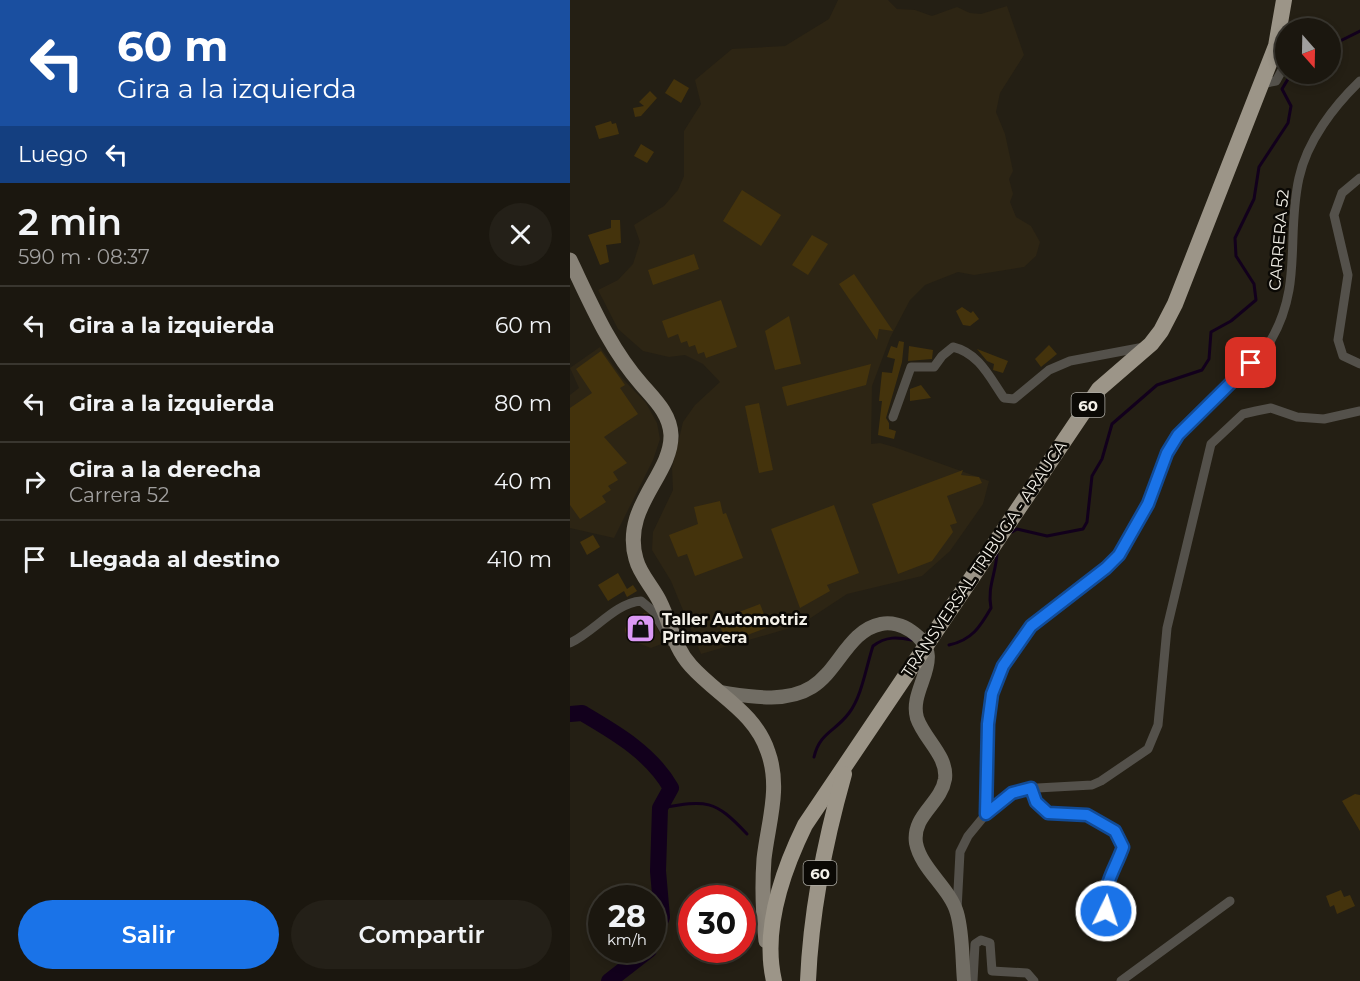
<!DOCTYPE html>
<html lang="es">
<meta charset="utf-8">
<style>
body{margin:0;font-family:Montserrat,sans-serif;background:#242018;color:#f1f3f6;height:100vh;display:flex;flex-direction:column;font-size:22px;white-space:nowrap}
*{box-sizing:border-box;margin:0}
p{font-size:20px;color:#a09f9e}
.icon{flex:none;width:33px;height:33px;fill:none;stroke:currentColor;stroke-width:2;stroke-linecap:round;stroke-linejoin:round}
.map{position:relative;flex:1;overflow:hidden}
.details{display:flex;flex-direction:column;background:#1b170f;width:570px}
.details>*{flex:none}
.hud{background:#1a4fa0;color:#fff;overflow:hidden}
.needle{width:39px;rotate:160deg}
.controls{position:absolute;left:705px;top:18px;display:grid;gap:12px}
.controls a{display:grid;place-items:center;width:66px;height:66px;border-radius:50%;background:#1b170f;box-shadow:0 3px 9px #0003,0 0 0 2px #39362f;font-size:30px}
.speed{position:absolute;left:18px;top:885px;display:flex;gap:12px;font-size:30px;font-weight:700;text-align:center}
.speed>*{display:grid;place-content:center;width:78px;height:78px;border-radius:50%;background:#1b170f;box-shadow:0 3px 9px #0003,0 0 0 2px #39362f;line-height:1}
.speed small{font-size:15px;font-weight:400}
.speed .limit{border:9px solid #d22;background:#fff;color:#111}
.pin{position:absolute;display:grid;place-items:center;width:51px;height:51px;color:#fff;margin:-26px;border-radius:12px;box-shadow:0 3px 9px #0006}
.me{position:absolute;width:66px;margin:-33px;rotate:4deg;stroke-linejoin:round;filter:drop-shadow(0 0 4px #0008)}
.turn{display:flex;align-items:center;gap:21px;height:126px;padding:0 18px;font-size:27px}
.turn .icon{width:78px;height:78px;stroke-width:2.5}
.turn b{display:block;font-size:42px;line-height:51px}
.then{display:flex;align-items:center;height:57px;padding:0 18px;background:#0003;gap:12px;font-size:22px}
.round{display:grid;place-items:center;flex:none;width:63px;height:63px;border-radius:32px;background:#242018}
.head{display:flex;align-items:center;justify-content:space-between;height:102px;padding:0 18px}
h1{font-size:36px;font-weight:600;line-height:45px}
.primary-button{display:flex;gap:12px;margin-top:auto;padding:12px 18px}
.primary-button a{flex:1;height:69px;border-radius:36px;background:#1a73e8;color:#fff;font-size:24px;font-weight:600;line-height:69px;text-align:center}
.primary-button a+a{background:#242018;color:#f1f3f6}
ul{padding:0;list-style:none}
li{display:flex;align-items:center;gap:18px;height:78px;padding:0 18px;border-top:2px solid #39362f}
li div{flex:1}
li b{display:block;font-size:22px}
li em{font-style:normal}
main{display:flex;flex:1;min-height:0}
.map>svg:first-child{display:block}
.built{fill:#2d2514}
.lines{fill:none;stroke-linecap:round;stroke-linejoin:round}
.stream{stroke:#12001c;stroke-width:3}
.river{stroke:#12001c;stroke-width:16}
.building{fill:#44330c}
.street{stroke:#54514b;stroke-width:9}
.secondary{stroke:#716d64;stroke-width:14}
.primary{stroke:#888277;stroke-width:15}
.highway{stroke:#9c9588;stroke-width:16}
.route-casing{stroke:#114b97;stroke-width:15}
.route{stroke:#1a73e8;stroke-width:10}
.labels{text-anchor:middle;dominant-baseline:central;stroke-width:5;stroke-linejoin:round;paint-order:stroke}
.shield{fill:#0b0905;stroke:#adaba4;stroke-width:1.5}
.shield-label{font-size:15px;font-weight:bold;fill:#f3f0e8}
.street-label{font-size:16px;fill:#f3f0e8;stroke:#0b0905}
.poi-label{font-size:16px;font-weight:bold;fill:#f3f0e8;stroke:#0b0905;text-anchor:start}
</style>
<main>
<section class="details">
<div class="hud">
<div class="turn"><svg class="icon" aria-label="left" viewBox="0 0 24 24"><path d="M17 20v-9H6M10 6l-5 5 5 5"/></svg><div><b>60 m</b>Gira a la izquierda</div></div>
<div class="then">Luego<svg class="icon" aria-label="left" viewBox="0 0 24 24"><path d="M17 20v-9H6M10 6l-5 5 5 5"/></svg></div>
</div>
<div class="head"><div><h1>2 min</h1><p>590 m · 08:37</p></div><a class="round"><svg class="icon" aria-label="close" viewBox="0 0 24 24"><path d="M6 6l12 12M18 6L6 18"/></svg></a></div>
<ul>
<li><svg class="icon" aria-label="left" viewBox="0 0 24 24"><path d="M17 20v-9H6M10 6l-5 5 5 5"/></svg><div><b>Gira a la izquierda</b></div><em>60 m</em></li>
<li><svg class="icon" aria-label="left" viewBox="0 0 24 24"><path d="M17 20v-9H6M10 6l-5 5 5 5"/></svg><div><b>Gira a la izquierda</b></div><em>80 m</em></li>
<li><svg class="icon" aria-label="right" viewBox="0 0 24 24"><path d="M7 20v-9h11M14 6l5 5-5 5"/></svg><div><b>Gira a la derecha</b><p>Carrera 52</p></div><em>40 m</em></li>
<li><svg class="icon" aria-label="arrive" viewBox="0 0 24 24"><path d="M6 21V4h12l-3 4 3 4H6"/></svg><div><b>Llegada al destino</b></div><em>410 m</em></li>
</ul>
<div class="primary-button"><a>Salir</a><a>Compartir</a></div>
</section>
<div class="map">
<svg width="790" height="981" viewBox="0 0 790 981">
<rect width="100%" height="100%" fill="#241f14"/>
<g class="built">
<path d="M268,0H318L327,9L345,10L362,16L387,7L400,13L411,14L437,6L454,55L430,93L426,112L435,134L443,171L439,179L443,194L440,202L446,217L461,226L470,242L466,256L454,267L404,275L388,272L355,285L340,300L320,338L302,386L301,444L310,443L324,447L419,481L413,504L380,551L352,576L277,594L230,625L131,654L101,581L82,550L83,532L103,490L102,468L113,422L125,405L150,382L133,364L115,355L99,357L73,351L48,329L28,290L48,280L63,264L70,242L64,225L94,206L108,190L114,176V131L131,104L125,80L162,49L215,46L259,19Z"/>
<path d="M30,347L52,378L76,403L87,423L90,439L83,460L44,538L0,528V395L9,388L0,368Z"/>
<path d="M79,611L94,643L81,648L57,639L55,630L58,622Z"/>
</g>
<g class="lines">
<g class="stream">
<path d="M760,46L790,31"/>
<path d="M442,532L447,529L477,536L513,529L517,522L522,476L532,459L542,424L587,385L632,370L639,359L641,332L661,321L686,300L684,284L666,256L665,238L684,199L689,167L718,123L721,106L712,89L721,74"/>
<path d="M379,645C402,640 410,627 421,608C417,587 426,574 427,553"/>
<path d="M244,757C250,732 265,732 279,713C292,696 296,667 303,646C316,636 328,637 342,640"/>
<path d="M90,808C137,800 144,799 177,834"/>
</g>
<g class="river">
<path d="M0,714L12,713C46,733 81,753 101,788L90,808L88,871L92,917L82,942"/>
<path d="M39,981L79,950"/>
</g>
</g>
<g class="building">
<path d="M104,79L119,88L111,103L95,93Z"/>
<path d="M80,91L87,98L71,116L65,117L63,108L74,106L69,102Z"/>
<path d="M41,121L42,124L46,123L49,134L29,139L25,126Z"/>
<path d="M71,144L84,152L77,163L64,156Z"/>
<path d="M172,190L211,215L191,246L153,221Z"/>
<path d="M41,220H50L51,243L36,245L39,262L30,265L18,235L41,228Z"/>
<path d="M242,235L258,244L238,275L222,265Z"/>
<path d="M124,254L129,269L83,285L78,270Z"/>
<path d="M284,274L323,331L309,329L307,340L269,284Z"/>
<path d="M151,300L167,347L136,358L134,352L128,354L125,345L119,347L117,341L111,343L108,334L98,338L92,321Z"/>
<path d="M392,307L401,313L403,311L409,319L400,326L393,325L386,311Z"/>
<path d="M219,316L231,364L205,370L195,331Z"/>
<path d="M329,341L334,342L332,362L316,418L319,423V429L326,431L324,439L308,435L312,401H309L312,372L322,373L325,359L317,357L321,346L327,348Z"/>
<path d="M479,345L487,354L471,367L465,359Z"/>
<path d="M339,346L363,350L362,359L338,361Z"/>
<path d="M407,349L438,361L433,373L423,370L424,364L417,361Z"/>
<path d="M31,351L55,385L50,388L68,414L34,437L57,463L43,472L48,480L38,486L41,490L32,496L36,502L10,519L0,505V408L22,393L6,369Z"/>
<path d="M301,364L296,385L217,406L212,387Z"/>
<path d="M351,385L361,398L340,401V389Z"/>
<path d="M189,403L203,470L189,473L175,406Z"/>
<path d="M393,470L391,475L409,477L412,483L377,496L387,523L380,525L383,532L362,561L328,574L302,504Z"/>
<path d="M150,501L153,514L156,513L173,558L125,576L117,554L108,557L99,535L128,524L124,507Z"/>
<path d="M264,505L289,573L257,585L260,591L230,608L201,529Z"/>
<path d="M23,535L30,547L17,555L10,542Z"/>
<path d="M48,573L57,589L63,585L67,591L57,597L54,591L38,601L28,585Z"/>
<path d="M190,604L199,627L156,643L148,620Z"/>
<path d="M75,613L82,623L57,637L55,630L57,622Z"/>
<path d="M785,794L790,795V831L772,801Z"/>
<path d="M771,890L774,897L780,895L785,906L767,914L764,905L760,907L756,896Z"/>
</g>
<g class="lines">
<g class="street">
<path d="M691,84L706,81L716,63"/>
<path d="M790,178L772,193L764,215L778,275L768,340L773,356L790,364"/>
<path d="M323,417L341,367H364L372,356L383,347C409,353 420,378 434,398L444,399L479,370L500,361L574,347"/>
<path d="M0,643C24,632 45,603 71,601L83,611L101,642"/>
<path d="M461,787L466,802L478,813C489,816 501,813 512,814C528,816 548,832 553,847C545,870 532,885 535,911"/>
<path d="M416,814C426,729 400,675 479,610C501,591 533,577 550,553C576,516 585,473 607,435L701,340C733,285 716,236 729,178C737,141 764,106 790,81"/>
<path d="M387,910L390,852L398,836L416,814L449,789L522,785L531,781L578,749L588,725L597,628L641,444L673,414L686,411L701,408L727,417L754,419L790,411"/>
<path d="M403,981L405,944L411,940L420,943L422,971L457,973L464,981"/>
<path d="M551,981L660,901"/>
</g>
<path class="secondary" d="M149,692C178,696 215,704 242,687C268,671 279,630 311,624C321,622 333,625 341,631C380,657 338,687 347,718C354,739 378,756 375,779C371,804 342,815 346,843C351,869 380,888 387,913C393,934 392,959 394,981"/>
<path class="primary" d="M0,260C21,304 40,349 72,385C85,400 100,414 101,435C102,475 51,507 66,559C70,575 83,587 90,602C101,624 103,646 121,666C148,696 185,712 198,752C211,788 198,823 194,859C192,887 193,914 196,941"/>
<g class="highway">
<path d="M204,981C192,929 212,872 235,825L529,389L581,344L591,331L605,304L706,46L714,0"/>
<path d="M238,981C241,910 255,841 274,774"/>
</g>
</g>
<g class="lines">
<defs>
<path id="route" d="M536,911C532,885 545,870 553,847L545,831L517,815L478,813L466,802L461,788L442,793L416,814L418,724L422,694L433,666L461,626L536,568L549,555L578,504L597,453L608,435L681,363"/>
</defs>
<use href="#route" class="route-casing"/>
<use href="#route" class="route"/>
</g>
<defs>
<symbol id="shop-square" viewBox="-11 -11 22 22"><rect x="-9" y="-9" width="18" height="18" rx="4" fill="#db99f5" stroke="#0b0905"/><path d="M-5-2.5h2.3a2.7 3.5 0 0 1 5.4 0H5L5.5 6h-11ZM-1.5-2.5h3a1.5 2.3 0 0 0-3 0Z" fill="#111"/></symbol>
</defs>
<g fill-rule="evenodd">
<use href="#shop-square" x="54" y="612" width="33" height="33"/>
</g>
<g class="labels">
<g class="shield">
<rect x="501.5" y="393" width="33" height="24" rx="4.5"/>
<rect x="233.5" y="861" width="33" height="24" rx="4.5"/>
</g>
<g class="shield-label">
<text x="518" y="405">60</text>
<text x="250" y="873">60</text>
</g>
<g class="street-label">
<text transform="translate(709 240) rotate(-85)">CARRERA 52</text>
<text transform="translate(414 559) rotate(-56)">TRANSVERSAL TRIBUGA - ARAUCA</text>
</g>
<g class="poi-label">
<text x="92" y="619">Taller Automotriz<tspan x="92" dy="18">Primavera</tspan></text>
</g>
</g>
</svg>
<div class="controls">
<a><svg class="needle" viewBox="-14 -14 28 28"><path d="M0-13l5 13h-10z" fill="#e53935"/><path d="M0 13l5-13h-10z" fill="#a09f9e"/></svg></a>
</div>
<div class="speed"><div>28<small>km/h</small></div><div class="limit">30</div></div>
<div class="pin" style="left:681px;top:363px;background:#d93025"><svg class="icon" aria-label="arrive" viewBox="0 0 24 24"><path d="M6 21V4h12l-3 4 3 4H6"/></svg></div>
<svg class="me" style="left:536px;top:911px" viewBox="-20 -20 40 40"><circle r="17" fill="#1a73e8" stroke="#fff" stroke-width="3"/><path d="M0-11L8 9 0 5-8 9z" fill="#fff"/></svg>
</div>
</main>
